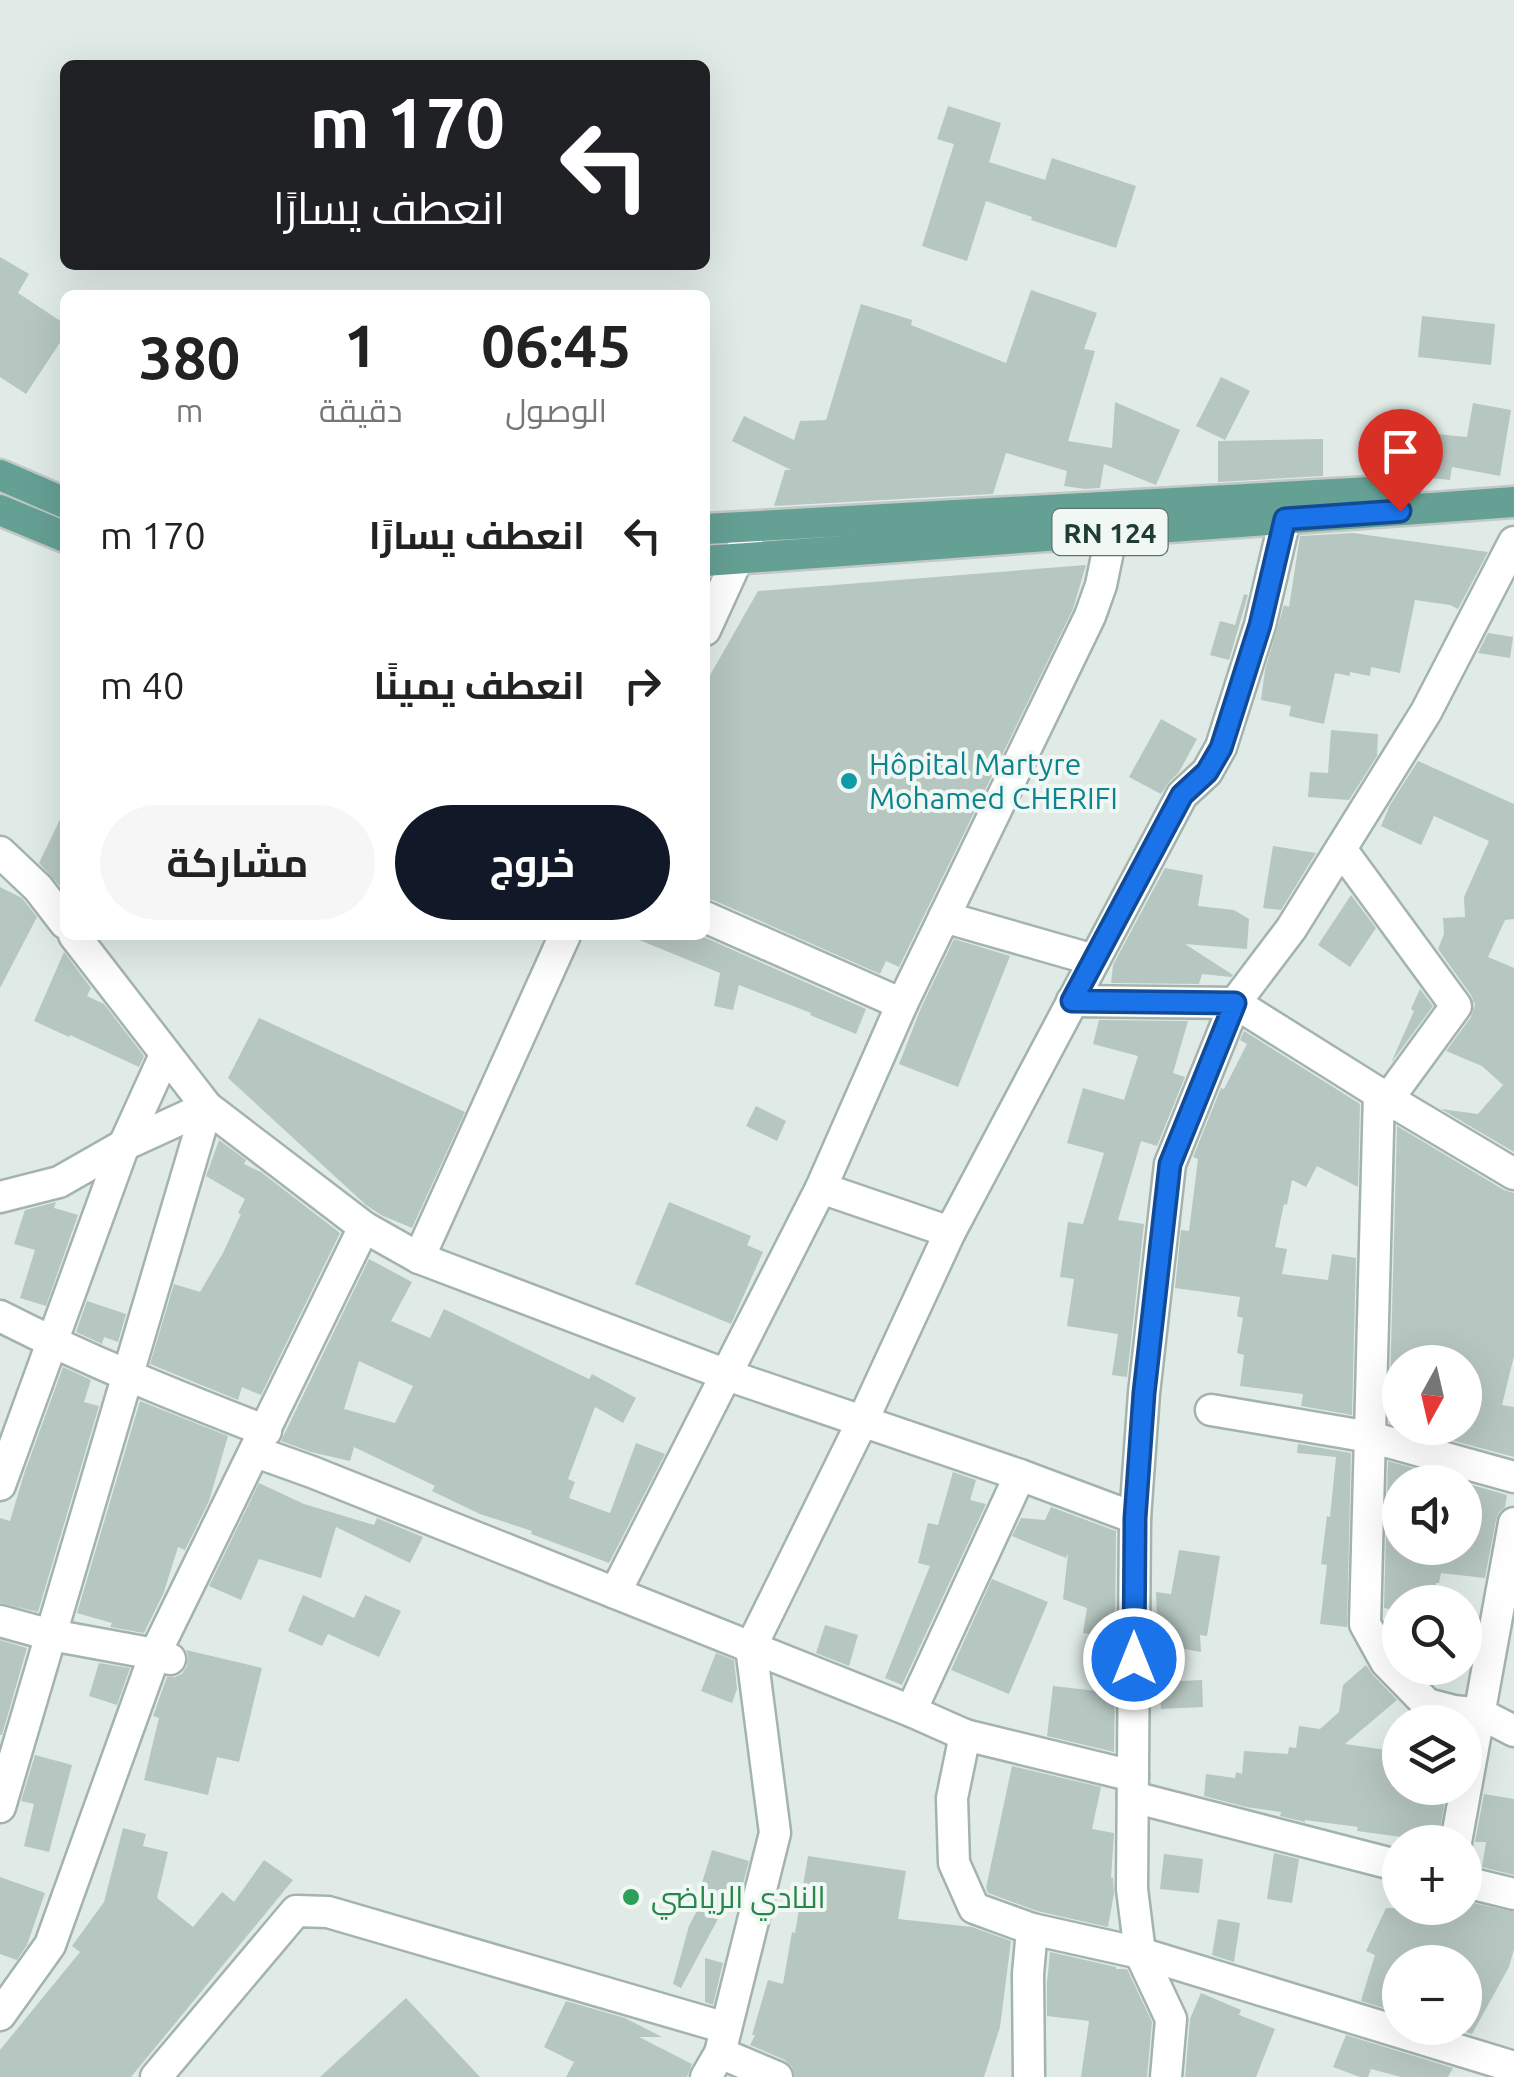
<!DOCTYPE html>
<html lang="ar">
<meta charset="utf-8">
<style>
body{margin:0;font-family:Ubuntu,Cairo,sans-serif;background:#f6f6f6;color:#222;direction:rtl;height:100vh;display:flex;flex-direction:column;font-size:38px;white-space:nowrap}
*{box-sizing:border-box;margin:0}
p{font-size:32px;color:#767676}
.icon{flex:none;width:55px;height:55px;fill:none;stroke:currentColor;stroke-width:2;stroke-linecap:round;stroke-linejoin:round}
.map{position:relative;flex:1;overflow:hidden;direction:ltr}
.side{position:absolute;left:60px;top:290px;width:650px;height:650px;display:flex;flex-direction:column;background:#fff;border-radius:15px;box-shadow:0 10px 40px #0002;direction:rtl}
.side>*{flex:none}
.top-card{position:absolute;left:60px;top:60px;width:650px;height:210px;border-radius:15px;box-shadow:0 10px 40px #0002;direction:rtl;background:#202124;color:#fff;overflow:hidden}
.needle{width:65px;rotate:188deg}
.fabs{position:absolute;left:1382px;top:1345px;display:grid;gap:20px}
.fabs a{display:grid;place-items:center;width:100px;height:100px;border-radius:50%;background:#fff;box-shadow:0 10px 40px #0002;font-size:50px}
.pin{position:absolute;display:grid;place-items:center;width:85px;height:85px;color:#fff;margin:-102px -42px;border-radius:50% 50% 50% 0;rotate:-45deg;box-shadow:0 0 10px #0007}
.pin .icon{rotate:45deg}
.me{position:absolute;width:110px;margin:-55px;rotate:0deg;stroke-linejoin:round;filter:drop-shadow(0 0 8px #0008)}
.turn{display:flex;align-items:center;gap:35px;height:210px;padding:0 40px;font-size:45px}
.turn .icon{width:130px;height:130px;stroke-width:2.5}
.turn b{display:block;font-size:70px;line-height:85px}
.eta{display:flex;justify-content:space-evenly;align-items:center;height:170px;text-align:center}
.eta b{font-size:60px;font-weight:700;line-height:70px}
.action{display:flex;gap:20px;margin-top:auto;padding:20px 40px}
.action a{flex:1;height:115px;border-radius:60px;background:#111827;color:#fff;font-size:40px;font-weight:700;line-height:115px;text-align:center}
.action a+a{background:#f6f6f6;color:#222}
ul{padding:0;list-style:none}
li{display:flex;align-items:center;gap:30px;height:150px;padding:0 40px}
li div{flex:1}
li b{display:block;font-size:38px}
li em{font-style:normal}
.map>svg:first-child{display:block}
.building{fill:#b6c6c0;fill-rule:evenodd}
.lines{fill:none;stroke-linecap:round;stroke-linejoin:round}
.minor-casing{stroke:#a3b3ae;stroke-width:35}
.major-casing{stroke:#c1c8c6;stroke-width:35}
.minor{stroke:#fff;stroke-width:30}
.major{stroke:#65a094;stroke-width:30}
.route-casing{stroke:#114b97;stroke-width:25}
.route{stroke:#1a73e8;stroke-width:18}
.culture-dot{fill:#0f9aa8;stroke:#f1f8f4;stroke-width:4}
.leisure-dot{fill:#2e9e5b;stroke:#f1f8f4;stroke-width:4}
.labels{text-anchor:middle;dominant-baseline:central;stroke-width:8;stroke-linejoin:round;paint-order:stroke}
.shield{fill:#f1f8f4;stroke:#5f746e;stroke-width:2.5}
.shield-label{font-size:28px;font-weight:bold;fill:#213b35}
.culture-label{font-size:30px;fill:#0d838f;stroke:#f1f8f4;text-anchor:start}
.leisure-label{font-size:30px;fill:#27864d;stroke:#f1f8f4;text-anchor:start}
</style>
<div class="map">
<svg width="1514" height="2077" viewBox="0 0 1514 2077">
<rect width="100%" height="100%" fill="#e0ebe7"/>
<g class="building">
<path d="M948,106L1001,123L989,162L1045,180L1052,158L1136,186L1116,248L1031,220L1032,217L986,201L967,261L922,246L954,144L937,139Z"/>
<path d="M0,257L29,274L18,293L65,324V335L26,394L0,377Z"/>
<path d="M1031,290L1097,313L1084,349L1095,351L1068,441L1112,448L1115,402L1180,430L1156,485L1104,464L1100,488L1085,489L1064,486L1067,471L1006,453L993,494L774,506L785,470H791L732,441L744,416L794,440L800,421L826,420L861,304L912,320L911,325L1006,363Z"/>
<path d="M1422,316L1495,324L1491,365L1418,357Z"/>
<path d="M1221,377L1250,391L1225,440L1196,426Z"/>
<path d="M1473,403L1511,410L1500,476L1452,467L1450,480L1419,477L1414,473L1402,471L1406,431L1467,437Z"/>
<path d="M1323,439V476L1218,482V441Z"/>
<path d="M1353,533L1488,552L1458,609L1450,605L1415,600L1400,673L1371,667L1370,676L1350,672V676L1335,673L1324,724L1289,716L1291,706L1261,700L1265,670L1284,605L1289,607L1300,536Z"/>
<path d="M1086,565L1073,609L899,967L886,961L880,974L713,900L705,899V684L758,591Z"/>
<path d="M1244,594L1248,595L1229,660L1210,655L1220,621L1235,625Z"/>
<path d="M1488,633L1513,637L1510,658L1478,653Z"/>
<path d="M1161,719L1197,739L1179,772L1169,782L1161,794L1129,777Z"/>
<path d="M1331,730L1378,734L1377,756L1349,800L1308,797L1310,772L1328,773Z"/>
<path d="M1418,761L1514,804V919L1505,920L1488,957L1514,968V1152L1441,1109L1478,1114L1503,1085L1482,1066L1446,1051L1471,1017L1475,1005L1471,995L1438,949L1444,934L1443,918L1465,917L1464,897L1489,841L1434,816L1421,845L1381,826L1390,805Z"/>
<path d="M65,809V892L39,863Z"/>
<path d="M1273,846L1316,853L1281,910L1263,908Z"/>
<path d="M1165,868L1203,875L1198,906L1234,910L1249,919L1247,949L1185,944L1233,975L1231,977L1202,974L1199,984L1111,983L1113,965Z"/>
<path d="M0,887L22,898L37,917L0,988Z"/>
<path d="M1351,895L1376,928L1350,967L1318,945Z"/>
<path d="M627,935H699L866,1009L856,1034L810,1015L811,1013L739,985L733,1010L714,1006L720,973Z"/>
<path d="M954,939L1010,956L958,1087L899,1064L921,1008Z"/>
<path d="M64,952L91,988L87,996L104,1004L144,1056L139,1067L70,1035L69,1037L34,1021Z"/>
<path d="M1420,989L1433,1006L1391,1063L1414,1011L1411,1009Z"/>
<path d="M259,1018L465,1112L412,1228L381,1215L366,1205L228,1078Z"/>
<path d="M1099,1020L1188,1021L1173,1073L1185,1077L1157,1146L1141,1141L1118,1220L1144,1224L1127,1377L1112,1375L1118,1334L1067,1326L1074,1279L1060,1277L1068,1222L1083,1224L1104,1153L1067,1143L1083,1088L1124,1100L1138,1056L1093,1044Z"/>
<path d="M1244,1031L1360,1104L1358,1187L1317,1166L1306,1187L1292,1180L1287,1205L1284,1204L1275,1247L1287,1249L1282,1274L1328,1280L1332,1254L1356,1258L1352,1415L1301,1406L1303,1394L1240,1386L1244,1355L1237,1353L1243,1318L1237,1316L1240,1297L1175,1288L1181,1230L1189,1231L1198,1159L1193,1157L1221,1088L1224,1089L1247,1044L1240,1040Z"/>
<path d="M756,1106L786,1121L777,1141L746,1126Z"/>
<path d="M1397,1126L1504,1190L1514,1193V1356L1502,1405L1514,1407V1457L1406,1428H1465V1362H1400V1426L1389,1423Z"/>
<path d="M219,1140L246,1160L244,1164L261,1172L340,1233L261,1395L242,1387L238,1400L150,1364L174,1284L200,1292L223,1253L241,1214L238,1213L245,1199L206,1176Z"/>
<path d="M56,1202L54,1208L78,1215L46,1306L20,1298L35,1250L14,1244L25,1210Z"/>
<path d="M669,1202L751,1236L747,1245L763,1252L731,1324L635,1284Z"/>
<path d="M369,1259L412,1282L391,1321L430,1338L444,1309L589,1379L592,1374L636,1398L623,1423L595,1407L568,1479L575,1482L569,1498L610,1513L636,1443L665,1454L609,1563L531,1534L532,1531L480,1514L432,1491L435,1486L354,1447L350,1461L311,1452L281,1441ZM359,1361L413,1386L395,1423L344,1409Z"/>
<path d="M87,1301L126,1314L118,1342L104,1337L102,1344L76,1332Z"/>
<path d="M63,1367L91,1380L84,1402L99,1406L38,1612L0,1603V1518L10,1521L24,1474Z"/>
<path d="M140,1401L228,1436L209,1501L185,1550L178,1547L164,1592L144,1633L110,1627L112,1623L77,1613Z"/>
<path d="M1298,1444L1351,1453L1347,1627L1320,1624L1327,1565L1321,1564L1327,1516L1330,1517L1336,1457L1297,1453Z"/>
<path d="M1388,1461L1464,1482H1400V1548H1465V1483L1507,1495L1505,1507L1499,1512L1496,1520L1485,1578L1441,1573L1439,1583H1436L1432,1602H1400V1611L1384,1608Z"/>
<path d="M953,1472L976,1480L970,1500L986,1504L902,1685L885,1678L930,1566L918,1563L928,1523L938,1525Z"/>
<path d="M259,1483L304,1504L374,1525L377,1518L423,1537L410,1563L336,1527L321,1578L259,1559L241,1600L209,1586Z"/>
<path d="M1051,1507L1116,1531L1115,1638L1083,1633L1087,1608L1063,1599L1068,1554L1066,1558L1012,1536L1021,1518L1045,1520Z"/>
<path d="M1179,1550L1220,1556L1207,1636L1200,1635L1201,1652L1158,1644L1156,1592L1171,1594Z"/>
<path d="M992,1579L1048,1602L1009,1694L951,1670Z"/>
<path d="M303,1595L354,1618L365,1595L401,1611L379,1657L328,1634L322,1646L288,1631Z"/>
<path d="M825,1625L858,1635L849,1666L816,1653Z"/>
<path d="M0,1640L27,1648L2,1735H0Z"/>
<path d="M186,1650L262,1668L239,1762L217,1757L208,1795L144,1780L159,1718L153,1716L167,1677H175L182,1674L187,1666L188,1656Z"/>
<path d="M716,1653L734,1660L737,1689L732,1703L701,1691Z"/>
<path d="M99,1663L130,1668L117,1705L89,1696Z"/>
<path d="M1366,1665L1373,1675L1397,1700L1345,1744L1400,1752V1788H1447L1438,1842L1357,1831L1358,1827L1305,1820V1822L1280,1816L1281,1812L1246,1807L1204,1796L1206,1774L1235,1778L1236,1772L1242,1774L1244,1751L1288,1754L1289,1747L1296,1748L1299,1726L1320,1729L1339,1712L1343,1685Z"/>
<path d="M1202,1680L1203,1707L1161,1709L1160,1682Z"/>
<path d="M1053,1686L1115,1693L1114,1752L1047,1736Z"/>
<path d="M35,1755L72,1765L49,1852L24,1846L34,1804L21,1801Z"/>
<path d="M1012,1766L1101,1787L1092,1829L1114,1833L1111,1878H1113L1114,1893L1108,1927L1037,1911L988,1893L986,1888Z"/>
<path d="M1484,1794L1514,1799V1875L1482,1867L1486,1842H1475Z"/>
<path d="M123,1828L146,1834L143,1846L168,1852L157,1898L193,1927L222,1892L234,1902L264,1860L293,1880L131,2077H0V2050L80,1952L72,1946L104,1902Z"/>
<path d="M712,1850L749,1861L737,1907L726,1904L681,1988L673,1984L689,1926L704,1897L698,1896Z"/>
<path d="M1274,1853L1299,1859L1292,1903L1267,1899Z"/>
<path d="M1164,1854L1203,1859L1199,1893L1160,1889Z"/>
<path d="M808,1856L906,1871L898,1919L972,1927L1011,1941L1000,2027L984,2077H795L792,2067L785,2060L750,2045L755,2035H752L768,1980L783,1984L792,1932L795,1933Z"/>
<path d="M0,1877L45,1893L27,1945L17,1960L0,1954Z"/>
<path d="M1465,1901L1514,1912V1949L1509,1967L1472,2034L1449,2028H1465V1962H1422L1400,1958V1986L1393,2011L1361,2001L1375,1955L1366,1951L1386,1908H1465Z"/>
<path d="M1218,1919L1240,1923L1234,1962L1212,1955Z"/>
<path d="M1050,1952L1116,1967V1969H1127L1152,2022L1147,2077H1081L1089,2021L1047,2016V1983Z"/>
<path d="M705,1958L723,1963L713,2005L705,2002Z"/>
<path d="M1201,1993L1241,2010L1239,2015L1275,2029L1256,2077H1185L1190,2019Z"/>
<path d="M406,1998L480,2077H320Z"/>
<path d="M566,2001L625,2018L662,2037H639L692,2064L687,2077H566L574,2062L544,2047Z"/>
<path d="M1346,2035L1453,2068L1448,2077H1401L1371,2069L1368,2077H1360L1333,2067Z"/>
</g>
<g class="lines">
<defs>
<g id="minor">
<path d="M705,630L747,538"/>
<path d="M1341,849L1456,1006L1388,1099"/>
<path d="M0,852L38,888L65,923"/>
<path d="M705,917L902,1004"/>
<path d="M944,917L1094,960"/>
<path d="M74,935L207,1107L364,1227L419,1258L727,1375L1020,1475L1135,1518"/>
<path d="M1072,1001L1235,1003L1388,1099L1514,1174"/>
<path d="M1379,1093L1365,1624L1386,1662L1427,1704L1454,1711L1481,1714L1514,1731"/>
<path d="M821,1188L950,1232"/>
<path d="M0,1197L59,1182L124,1145L207,1107"/>
<path d="M419,1258L565,935"/>
<path d="M0,1316C86,1360 176,1396 266,1431"/>
<path d="M1211,1410L1370,1437L1514,1477"/>
<path d="M256,1452L312,1472L911,1711L965,1735L1133,1776"/>
<path d="M0,1485L124,1145L165,1055"/>
<path d="M615,1593L821,1188L902,1004L1090,616L1101,585L1112,532"/>
<path d="M0,1621L51,1635L155,1654L170,1659"/>
<path d="M911,1711L1020,1475"/>
<path d="M965,1735L952,1798L954,1863L974,1908L1032,1929L1140,1953L1514,2067"/>
<path d="M1133,1797L1400,1866"/>
<path d="M0,1807L207,1107"/>
<path d="M1456,1842L1514,1523"/>
<path d="M1465,1882L1514,1894"/>
<path d="M0,2015L50,1945L155,1654L364,1227"/>
<path d="M720,2053L777,2077"/>
<path d="M156,2077L296,1911L328,1912L726,2028"/>
<path d="M706,2077L720,2053L775,1833L751,1647L863,1420L950,1232L1182,795L1207,772L1221,747L1260,625L1285,519"/>
<path d="M1029,2077L1028,1974L1032,1929"/>
<path d="M1166,2077L1171,2019L1140,1953L1132,1889L1135,1518L1144,1393L1170,1164L1235,1003L1291,929L1426,712L1514,542"/>
</g>
<g id="major">
<path d="M0,475L65,503"/>
<path d="M0,510L65,537"/>
<path d="M705,529L1406,490"/>
<path d="M705,561L1514,502"/>
</g>
</defs>
<use href="#minor" class="minor-casing"/>
<use href="#major" class="major-casing"/>
<use href="#minor" class="minor"/>
<use href="#major" class="major"/>
</g>
<g class="lines">
<defs>
<path id="route" d="M1134,1659L1135,1518L1144,1393L1170,1164L1235,1003L1072,1001L1182,795L1207,772L1221,748L1260,625L1285,519L1400,511"/>
</defs>
<use href="#route" class="route-casing"/>
<use href="#route" class="route"/>
</g>
<circle class="culture-dot" cx="849" cy="781" r="10"/>
<circle class="leisure-dot" cx="631" cy="1897" r="10"/>
<g class="labels">
<rect class="shield" x="1052.5" y="509" width="115" height="46" rx="8"/>
<g class="shield-label">
<text x="1110" y="532">RN 124</text>
</g>
<g class="culture-label">
<text x="869" y="764">Hôpital Martyre<tspan x="869" dy="34">Mohamed CHERIFI</tspan></text>
</g>
<g class="leisure-label">
<text x="651" y="1897">النادي الرياضي</text>
</g>
</g>
</svg>
<div class="fabs">
<a><svg class="needle" viewBox="-14 -14 28 28"><path d="M0-13l5 13h-10z" fill="#e53935"/><path d="M0 13l5-13h-10z" fill="#767676"/></svg></a>
<a><svg class="icon" aria-label="sound" viewBox="0 0 24 24"><path d="M4 9h4l5-4v14l-5-4H4zM17 9q2 3 0 6"/></svg></a>
<a><svg class="icon" aria-label="search" viewBox="0 0 24 24"><circle cx="10" cy="10" r="6"/><path d="M15 15l6 6"/></svg></a>
<a><svg class="icon" aria-label="layers" viewBox="0 0 24 24"><path d="M12 4l9 5-9 5-9-5zM3 14l9 5 9-5"/></svg></a>
<a>+</a>
<a>−</a>
</div>
<div class="pin" style="left:1400px;top:511px;background:#d93025"><svg class="icon" aria-label="arrive" viewBox="0 0 24 24"><path d="M6 21V4h12l-3 4 3 4H6"/></svg></div>
<svg class="me" style="left:1134px;top:1659px" viewBox="-20 -20 40 40"><circle r="17" fill="#1a73e8" stroke="#fff" stroke-width="3"/><path d="M0-11L8 9 0 5-8 9z" fill="#fff"/></svg>
<div class="top-card">
<div class="turn"><svg class="icon" aria-label="left" viewBox="0 0 24 24"><path d="M17 20v-9H6M10 6l-5 5 5 5"/></svg><div><b>170 m</b>انعطف يسارًا</div></div>
</div>
<section class="side">
<div class="eta">
<div><b>06:45</b><p>الوصول</p></div>
<div><b>1</b><p>دقيقة</p></div>
<div><b>380</b><p>m</p></div>
</div>
<ul>
<li><svg class="icon" aria-label="left" viewBox="0 0 24 24"><path d="M17 20v-9H6M10 6l-5 5 5 5"/></svg><div><b>انعطف يسارًا</b></div><em>170 m</em></li>
<li><svg class="icon" aria-label="right" viewBox="0 0 24 24"><path d="M7 20v-9h11M14 6l5 5-5 5"/></svg><div><b>انعطف يمينًا</b></div><em>40 m</em></li>
</ul>
<div class="action"><a>خروج</a><a>مشاركة</a></div>
</section>
</div>
